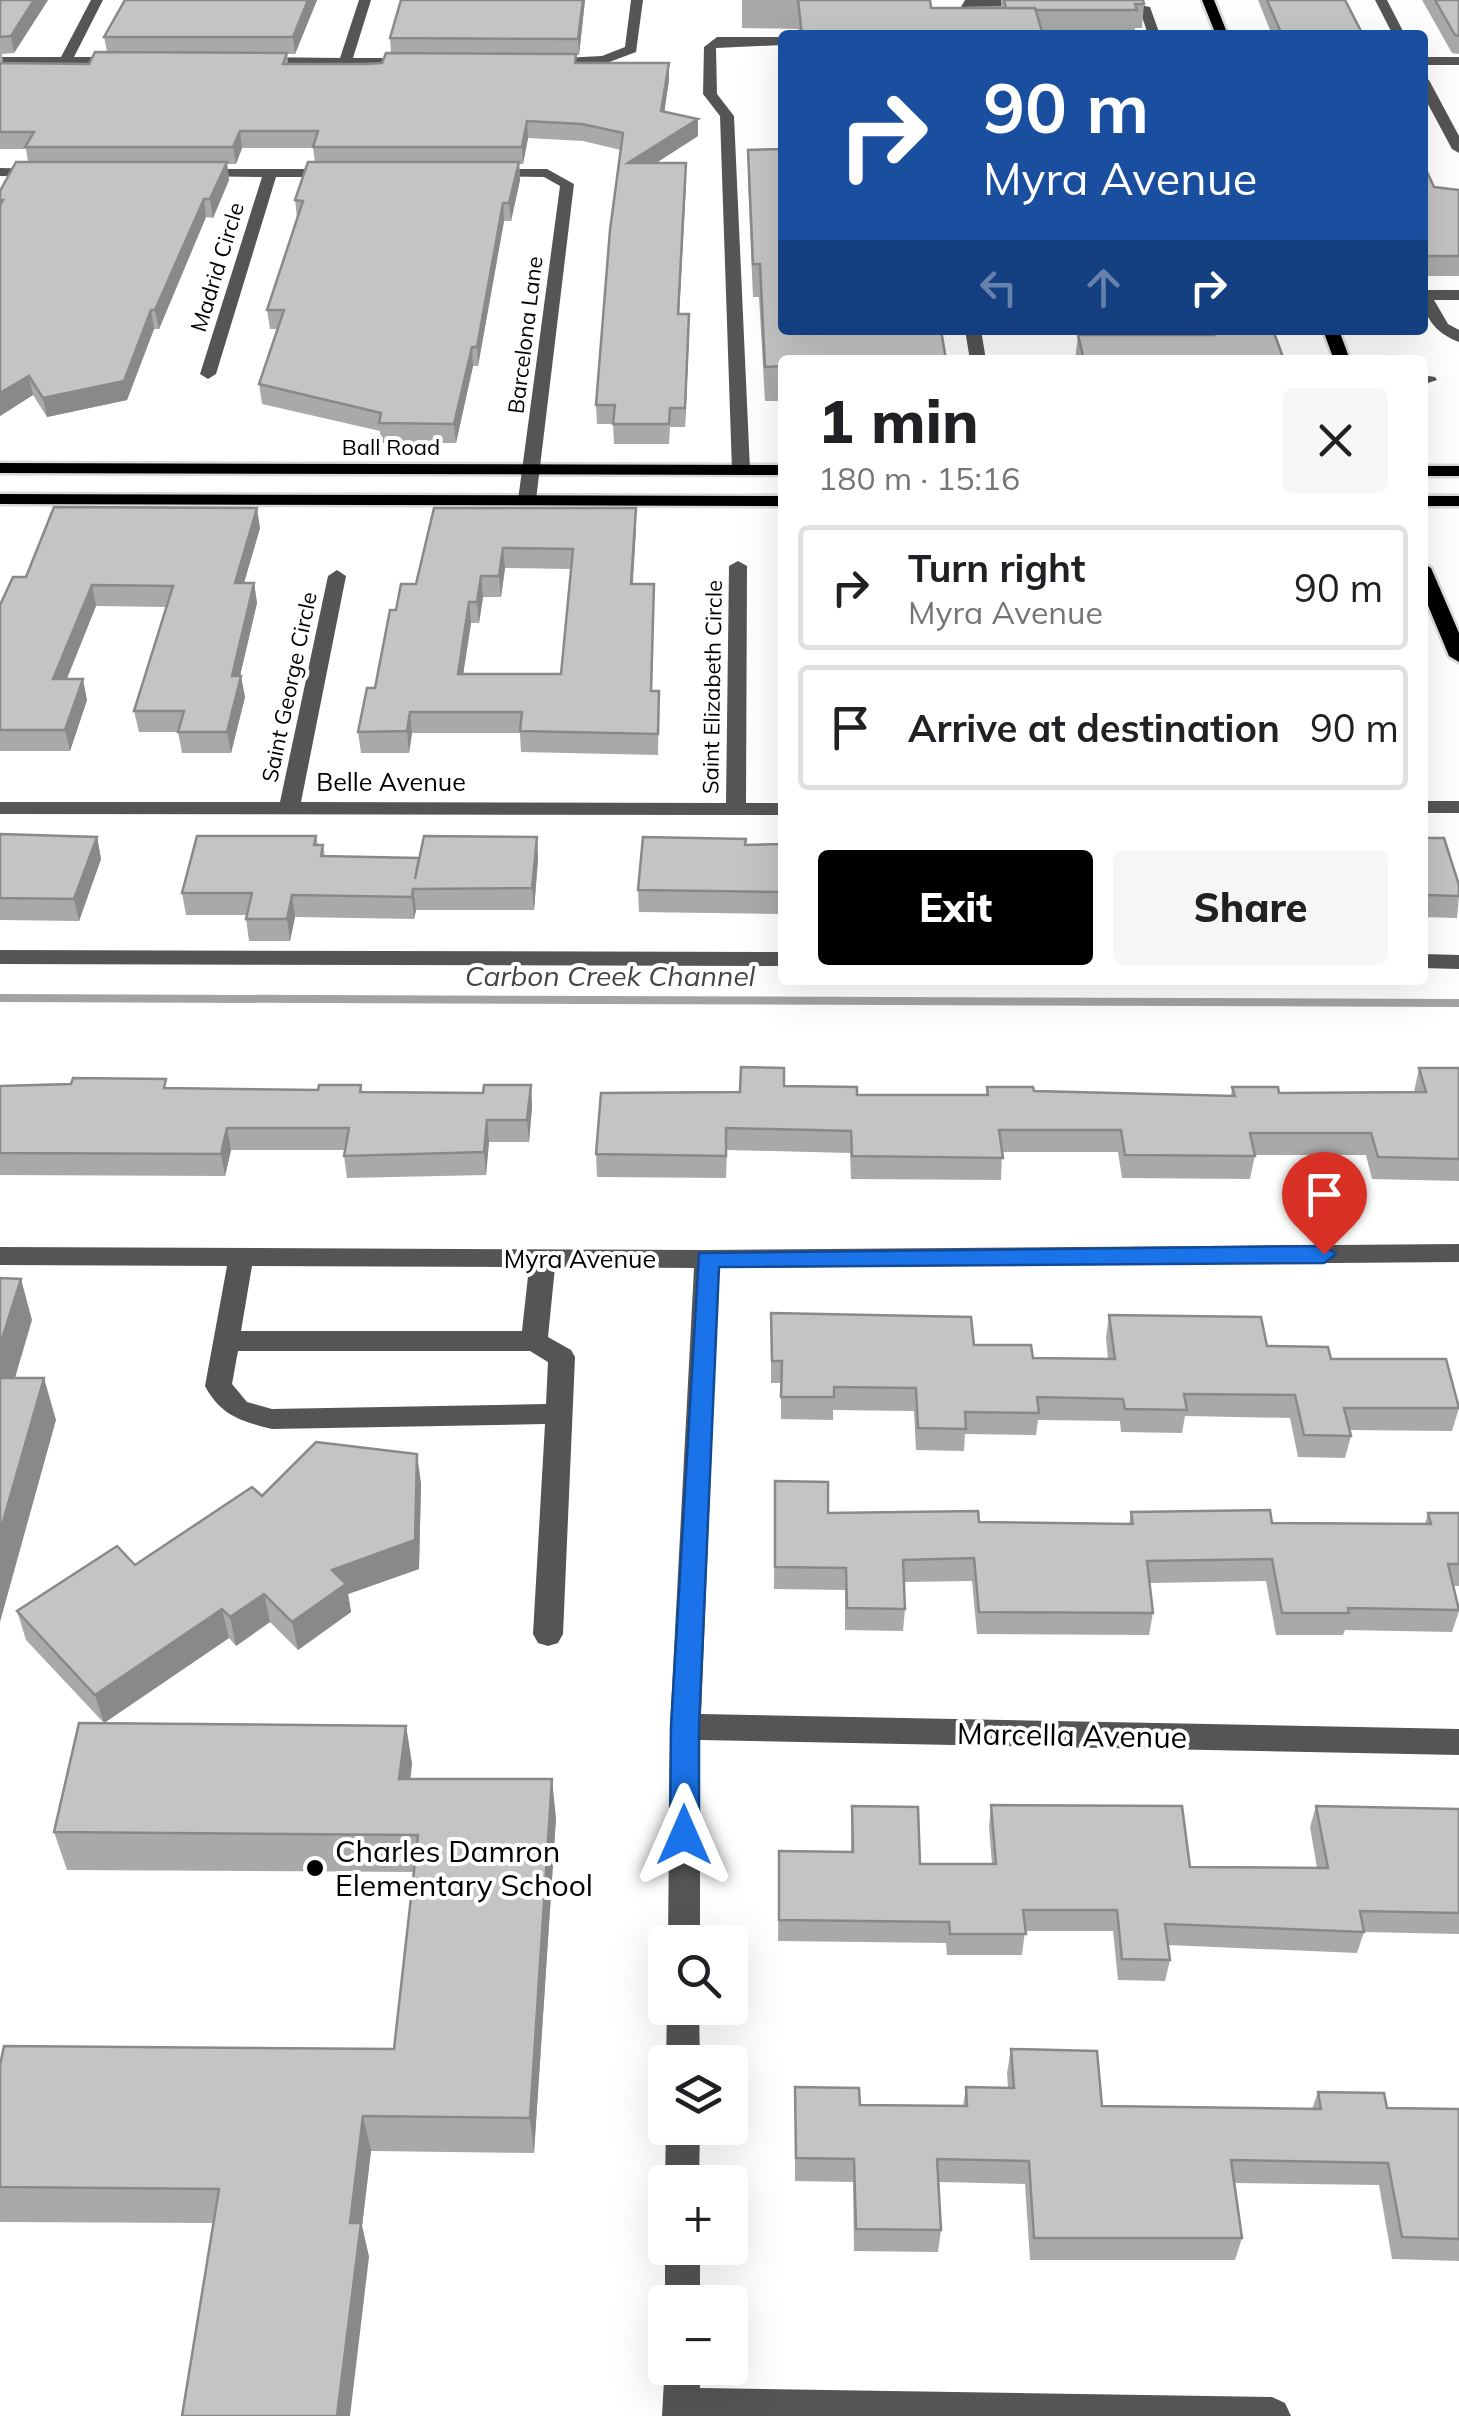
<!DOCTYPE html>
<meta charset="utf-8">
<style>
body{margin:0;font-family:Mulish,sans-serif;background:#f6f6f6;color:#202124;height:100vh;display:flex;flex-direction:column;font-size:38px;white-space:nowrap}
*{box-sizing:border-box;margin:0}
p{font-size:32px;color:#757577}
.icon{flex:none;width:55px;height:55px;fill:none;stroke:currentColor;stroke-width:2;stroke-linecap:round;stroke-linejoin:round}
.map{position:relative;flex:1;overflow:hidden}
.drawer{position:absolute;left:778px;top:355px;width:650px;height:630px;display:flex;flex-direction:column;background:#fff;border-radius:10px;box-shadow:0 10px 40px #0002}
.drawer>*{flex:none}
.guide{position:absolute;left:778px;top:30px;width:650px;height:305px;border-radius:10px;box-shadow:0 10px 40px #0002;background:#1a4fa0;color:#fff;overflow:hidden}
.tools{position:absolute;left:648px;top:1925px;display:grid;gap:20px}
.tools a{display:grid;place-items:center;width:100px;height:100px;border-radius:10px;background:#fff;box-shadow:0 10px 40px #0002;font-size:50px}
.pin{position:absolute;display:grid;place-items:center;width:85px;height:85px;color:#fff;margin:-102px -42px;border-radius:50% 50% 50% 0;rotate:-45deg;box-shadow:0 0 10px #0007}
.pin .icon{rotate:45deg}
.me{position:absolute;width:110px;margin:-55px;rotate:0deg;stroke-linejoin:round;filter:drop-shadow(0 0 8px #0008)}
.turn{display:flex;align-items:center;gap:35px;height:210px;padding:0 40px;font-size:45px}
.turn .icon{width:130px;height:130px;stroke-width:2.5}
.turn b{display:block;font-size:70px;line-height:85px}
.lanes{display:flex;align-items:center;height:95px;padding:0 40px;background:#0003;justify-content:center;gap:50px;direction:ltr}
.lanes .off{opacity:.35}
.round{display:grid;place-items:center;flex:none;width:105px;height:105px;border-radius:10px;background:#f6f6f6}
.overview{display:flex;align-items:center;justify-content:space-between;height:170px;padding:0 40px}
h1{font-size:60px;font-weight:800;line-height:75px}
.primary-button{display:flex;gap:20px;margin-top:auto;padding:20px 40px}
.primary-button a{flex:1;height:115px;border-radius:10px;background:#000;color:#fff;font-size:40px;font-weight:800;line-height:115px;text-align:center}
.primary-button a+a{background:#f6f6f6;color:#202124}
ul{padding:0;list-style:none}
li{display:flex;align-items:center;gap:30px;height:125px;margin:0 20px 15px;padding:0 20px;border:5px solid #e0e0e0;border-radius:10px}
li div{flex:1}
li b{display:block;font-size:38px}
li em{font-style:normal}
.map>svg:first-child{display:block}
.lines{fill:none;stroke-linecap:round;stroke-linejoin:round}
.stream{fill:#a3a3a3;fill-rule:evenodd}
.major-casing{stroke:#dbdbdb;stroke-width:5}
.minor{fill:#555;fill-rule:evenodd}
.major{fill:#000;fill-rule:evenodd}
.wall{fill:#a9a9a9;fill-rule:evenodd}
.shaded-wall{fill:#898989}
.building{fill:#c4c4c4;stroke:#898989;stroke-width:2.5;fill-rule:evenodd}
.route{fill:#1a73e8;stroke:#114b97;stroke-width:2.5}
.poi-dot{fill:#000;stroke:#fff;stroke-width:4}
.labels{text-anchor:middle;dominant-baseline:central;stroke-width:8;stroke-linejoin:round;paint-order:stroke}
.far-street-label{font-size:22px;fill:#000;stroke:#fff}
.street-label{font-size:25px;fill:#000;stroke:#fff}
.water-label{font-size:28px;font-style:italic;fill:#444;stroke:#fff}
.near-street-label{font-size:30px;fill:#000;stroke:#fff}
.near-poi-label{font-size:30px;fill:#000;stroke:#fff;text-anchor:start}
</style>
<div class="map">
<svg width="1459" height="2416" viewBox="0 0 1459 2416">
<rect width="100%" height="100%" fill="#fff"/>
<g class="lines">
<path class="stream" d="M0,994L1459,999V1007L0,1002Z"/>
<defs>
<g id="major">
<path d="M1202,0H1214L1228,35H1216Z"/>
<path d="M1323,330H1339L1350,360H1334Z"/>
<path d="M0,463L782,465V475L0,473Z"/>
<rect x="1422" y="466" width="37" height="10"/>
<path d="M0,494L782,496V506L0,504Z"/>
<rect x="1422" y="496" width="37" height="10"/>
<path d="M1422,563L1431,568L1459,633V662L1449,656L1422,591Z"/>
</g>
</defs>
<use href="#major" class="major-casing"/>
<g class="minor">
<path d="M91,0H103L74,57H123L128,58V64L0,65V57H61Z"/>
<path d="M359,0H371L353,58H418L423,59V65H258L251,61L258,57L340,58Z"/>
<path d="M631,0H643L636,52L604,64L543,67L536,63L543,59L602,56L625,47Z"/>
<path d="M965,0H1038L1039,2L1033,6L961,7Z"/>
<path d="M1113,0L1150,7L1160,35H1148L1141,13L1109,7Z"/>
<path d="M1375,0H1387L1405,35H1393Z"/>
<path d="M717,37H782V45L716,48L717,94L734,116L750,470L741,475L732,470L720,116L703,94L704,47Z"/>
<rect x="1422" y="57" width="37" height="8"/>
<path d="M1422,76L1429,80L1459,136V153L1452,149L1422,93Z"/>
<path d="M0,168L45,169L52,173L45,177L0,176Z"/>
<path d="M195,169H335L342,173L335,177H276L216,374L208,379L200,374L262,177L190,176V170Z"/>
<path d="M485,169H547L574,184L536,500L527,505L518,500L560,186L544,177L480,176V170Z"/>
<path d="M1422,290H1459V300H1434L1448,324L1459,330V342C1435,333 1422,316 1422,290Z"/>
<path d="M965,330H981L986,360H970Z"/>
<path d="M1189,330H1217L1184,341L1176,336Z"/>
<path d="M1422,375L1435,377L1437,380L1422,385Z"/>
<path d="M738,561L747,566L746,803H782V815L0,814V802H280L328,576L337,570L346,576L301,802L726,803L729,566Z"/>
<rect x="1422" y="801" width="37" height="12"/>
<path d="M0,950L782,952V966L0,964Z"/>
<path d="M1422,954L1459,955V969L1422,968Z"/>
<path d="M1459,1244V1262L719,1268L701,1714L1459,1729V1755L700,1740V1942H668L670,1727L694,1268L555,1267L548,1337L571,1350L575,1357L563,1634L558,1643L548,1646L538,1643L533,1634L545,1424L272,1429C241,1421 221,1416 205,1386L227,1266L0,1265V1247L707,1250ZM252,1266L529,1267L522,1331H241ZM238,1351H530L548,1362L546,1404L272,1409L247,1402L232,1384Z"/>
<path d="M667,2008H699L700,2062H666Z"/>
<path d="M666,2128H700L699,2182L665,2183Z"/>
<path d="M665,2246L700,2248V2302L665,2305Z"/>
<path d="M665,2362V2368H699L700,2388L1272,2397L1285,2403L1291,2416H662Z"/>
</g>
<use href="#major" class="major"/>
</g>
<g class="wall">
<path d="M0,0H48L14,53L2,54L3,63L89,64L107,52L104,37L317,0L295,54H287L288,64L382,63L391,53L390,38L585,0L579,55H576V63L669,80L664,111L698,119V136L656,163L686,181L679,314L689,333L685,427H670L669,444H614L613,424H597L596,405L621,150L583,141L528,138L523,164H519L520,180L511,221H504L478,366H473L456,443H381L380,431L262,404L259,384L278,329H270L267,310L297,218L295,200L315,162L313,148H242L236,164H227L229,180L213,218L206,217L159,329H154L127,400L47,417L33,395L0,416V191L28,162L26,149H0Z"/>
<path d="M742,0H930L931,8H1001V0H1143L1144,4L1142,28H1135L1134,34L798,35V29L742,28Z"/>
<path d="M1258,0H1345L1363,35H1272Z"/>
<path d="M1422,0H1459V54L1452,53Z"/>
<path d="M748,150L782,360V401H765L759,297H753L748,181Z"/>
<path d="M1422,161L1434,187L1459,190V276H1422Z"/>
<path d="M1205,330H1273L1284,360H1075L1078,335H1204Z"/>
<path d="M434,508L636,528L633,584H654L652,691H659L658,755L521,752L520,733H412L409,753H361L358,732L416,584ZM505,568L571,569L561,674H463L471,623H479L483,597H501Z"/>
<path d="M260,528L244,583H254L257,603L240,676L245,697L231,753H182L178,732H139L134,711L167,607L96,606L67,679L87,700L70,751H0V605L26,577Z"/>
<path d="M0,834L97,837L101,859L79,921L0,920Z"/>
<path d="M316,836L318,845H323L325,856L419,858L537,837L538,859L534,910H416L414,919L295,917L290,941H249L246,919L247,915H186L182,893Z"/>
<path d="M1422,838L1459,896L1457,918L1422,917Z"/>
<path d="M782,844V914L639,912L638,890L745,845Z"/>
<path d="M1419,1068H1459V1181L1372,1179L1366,1155H1255L1250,1179L1122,1178L1118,1152H1002L1001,1180L851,1179L850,1153L727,1150L726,1178L597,1177L596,1154L740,1092L784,1086L857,1095H986L987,1087L1034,1091L1231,1096L1232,1087L1279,1093L1414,1092Z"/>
<path d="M361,1085L362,1092L483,1093L531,1085L532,1107L529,1142H489L486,1175L347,1178L344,1156L345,1150H231L225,1176L0,1175V1086L318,1090Z"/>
<path d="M771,1313L974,1345L1033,1358L1108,1359L1106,1338L1109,1315L1331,1359L1459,1408L1452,1431L1349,1430L1351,1436L1345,1458L1298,1457L1290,1418L1185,1416L1182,1433L1121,1432L1120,1421L1038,1420L1036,1435L965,1434L964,1451L916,1450L914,1411L833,1410V1420L781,1419V1383H771Z"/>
<path d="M775,1481L828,1513L979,1522L1129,1524L1131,1512L1272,1523L1425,1524L1428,1513H1459V1586H1453L1459,1611L1452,1632L1345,1630L1343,1635H1276L1266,1581L1150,1583L1153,1613L1149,1635L977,1634L972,1581L904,1582L905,1609L903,1631L845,1630V1590L774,1589Z"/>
<path d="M421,1483L419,1569L348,1594L351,1612L298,1650L270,1622L236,1646L229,1638L104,1723L26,1640L17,1611L135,1565L262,1496Z"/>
<path d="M406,1726L412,1764L410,1779L556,1818L534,2153L371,2151L362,2226L369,2257L213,2223L0,2222V2065L394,2049L414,1872L67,1870L54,1832Z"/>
<path d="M991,1805L1190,1867L1317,1868L1310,1827L1316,1806L1459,1809V1934L1364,1932L1357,1953L1168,1945L1170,1960L1165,1981L1118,1980L1113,1931H1025L1022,1955H947L946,1943L778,1941L779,1851L851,1852L852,1806L920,1864H992L989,1827Z"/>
<path d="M1011,2049L1102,2106L1312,2109L1318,2092L1387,2108L1459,2109V2261L1392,2259L1379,2185L1234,2183L1242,2238L1235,2260H1030L1025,2184L939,2182L941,2230L938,2252L854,2251L853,2182L795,2181V2087L860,2105L963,2106L966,2087L1008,2088L1007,2073Z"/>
</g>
<g class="shaded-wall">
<path d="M34,0H48L14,53L11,36Z"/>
<path d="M308,0H317L295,54L293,37Z"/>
<path d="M583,0H585L579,55L578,39Z"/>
<path d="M669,63V80L662,128L661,111Z"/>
<path d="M698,119V136L628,181V163Z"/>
<path d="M527,121L528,138L523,164L522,147Z"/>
<path d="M240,131L242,148L236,164L233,147Z"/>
<path d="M227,162L229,180L213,218L210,199Z"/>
<path d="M519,162L520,180L511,221L509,203Z"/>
<path d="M686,163V181L678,333V314Z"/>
<path d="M204,199L206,217L159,329L155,310Z"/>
<path d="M503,203L504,221L478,366L477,347Z"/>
<path d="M151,310L154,329L127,400L47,417L43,398Z"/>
<path d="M689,314V333L685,427V408Z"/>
<path d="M472,347L473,366L456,443L454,424Z"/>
<path d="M29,376L33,395L0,416V393Z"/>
<path d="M257,508L260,528L238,603L235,583Z"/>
<path d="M636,508V528L631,604V584Z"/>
<path d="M503,548L505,568L501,597L499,576Z"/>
<path d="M481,576L483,597L479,623L477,602Z"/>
<path d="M254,583L257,603L235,697L232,676Z"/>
<path d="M92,585L96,606L58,700L53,679Z"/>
<path d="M469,602L471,623L460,695L458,674Z"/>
<path d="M241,676L245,697L231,753L227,732Z"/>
<path d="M83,679L87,700L70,751L65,730Z"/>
<path d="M410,712L412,733L409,753L407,731Z"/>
<path d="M97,837L101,859L79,921L74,899Z"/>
<path d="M537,837L538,859L534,910L532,888Z"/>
<path d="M413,889L416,910L414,919L412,897Z"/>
<path d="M292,895L295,917L290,941L287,919Z"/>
<path d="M531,1085L532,1107L529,1142L527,1120Z"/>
<path d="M487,1120L489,1142L486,1175L484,1152Z"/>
<path d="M227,1128L231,1150L225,1176L221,1154Z"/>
<path d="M21,1279L32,1320L3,1419L0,1411V1345Z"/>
<path d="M44,1378L56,1420L0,1622V1532Z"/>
<path d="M417,1454L421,1483L419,1569L348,1594L351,1612L298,1650L292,1622Z"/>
<path d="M264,1594L270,1622L236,1646L230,1617Z"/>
<path d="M222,1609L229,1638L104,1723L95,1695Z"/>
<path d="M406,1726L412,1764L406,1817L399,1779Z"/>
<path d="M552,1779L556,1818L534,2153L530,2118Z"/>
<path d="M363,2116L371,2151L362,2226L369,2257L350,2416H337L350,2223Z"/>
</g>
<g class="building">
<path d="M0,0H34L11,36L0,37Z"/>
<path d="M125,0H308L293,37H104Z"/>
<path d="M401,0H583L578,39L390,38Z"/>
<path d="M798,0H930L931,8H1035L1043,35H802Z"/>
<path d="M1004,0H1143L1144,4H1135L1137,10H1036L1035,8H1006Z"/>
<path d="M1267,0H1345L1363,35H1282Z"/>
<path d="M1435,0H1459V36L1455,35Z"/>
<path d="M95,52L287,53L283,64H363L382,63L386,53L576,54L575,63H669L661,111L698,119L628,163H686L678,314H689L685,408H670L669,424H613L615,405H596L610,230L623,133L582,124L527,121L522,147H313L318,131H240L233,147H25L34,132H0V63L89,64Z"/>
<path d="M782,149V330H941L946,360H782V366L765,367L760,264H753L748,150Z"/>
<path d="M1422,161L1434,187L1459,190V256H1422Z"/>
<path d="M16,162H227L210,199H204L155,310H151L124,381L43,398L29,376L0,393V205L3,200H0V191Z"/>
<path d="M308,162H519L509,203H503L477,347H472L454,424L379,423L381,413L259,384L284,310H267L303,201L295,200Z"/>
<path d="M1213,330H1273L1284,360H1084L1078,335H1214Z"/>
<path d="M54,507L257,508L235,583H254L232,676H241L227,732H178L184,711H134L173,586L92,585L53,679H83L65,730H0V605L13,577H26Z"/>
<path d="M434,508H636L631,584H654L651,691H659L658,734L520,731L522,712H410L407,731L358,732L367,688H375L390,610H396L401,584H416ZM503,548L573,549L561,674H458L469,602H477L481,576H499Z"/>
<path d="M0,834L97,837L74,899L0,898Z"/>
<path d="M197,836H316L314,845H323L321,856L419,858L415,879L424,836L537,837L532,888L413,889L412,897L292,895L287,919H246L252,893H182Z"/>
<path d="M643,837L746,839L745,845L782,844V892L638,890Z"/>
<path d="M1422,838H1444L1459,885V896L1422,895Z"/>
<path d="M741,1067L784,1068V1086L857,1087V1095H988L987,1087H1033L1034,1091L1235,1096L1232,1087H1278L1279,1093L1426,1092L1419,1068H1459V1159L1378,1157L1371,1133H1250L1255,1156L1125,1155L1121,1130H999L1003,1158L852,1156L851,1131L726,1128V1156L596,1154L601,1093L740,1092Z"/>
<path d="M73,1078L166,1079L164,1088L318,1090L319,1085H361L360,1092L483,1093L484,1085H531L527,1120H487L484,1152L344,1156L349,1128H227L221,1154L0,1153V1086L71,1084Z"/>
<path d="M0,1278L21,1279L0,1345Z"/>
<path d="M771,1313L971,1317L974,1345H1031L1033,1358L1115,1359L1109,1315L1261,1317L1267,1346L1328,1347L1331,1359H1446L1459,1408H1344L1351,1436L1304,1435L1295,1395L1184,1394L1187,1410L1125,1409L1123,1399L1037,1397L1039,1413L965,1412L966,1429L918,1428L916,1388L834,1387V1397H781L782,1361H772Z"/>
<path d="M0,1378H44L0,1532Z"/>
<path d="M316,1442L417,1454L415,1540L332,1570L346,1584L292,1622L264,1594L230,1617L222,1609L95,1695L17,1611L117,1546L135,1565L252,1487L262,1496Z"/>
<path d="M775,1481L828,1482V1513L978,1511L979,1522L1133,1524L1131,1512L1270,1510L1272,1523L1431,1524L1428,1513H1459V1564H1448L1459,1610L1348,1608L1349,1613H1282L1272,1559L1147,1561L1153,1613L979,1612L974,1558L903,1560L905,1609L847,1608L846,1568L775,1567Z"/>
<path d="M79,1723L406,1726L399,1779H552L530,2118L363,2116L350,2223H361L337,2416H182L219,2189L0,2187V2065L4,2046L394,2049L418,1835L54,1832Z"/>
<path d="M991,1805L1182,1806L1190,1867L1328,1868L1316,1806L1459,1809V1913L1360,1911L1364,1932L1165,1924L1170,1960L1122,1959L1117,1910H1023L1026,1934H950L949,1922L779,1920V1851L853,1852L852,1806L918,1807L920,1864H996Z"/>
<path d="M1011,2049L1097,2051L1102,2106L1321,2109L1318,2092L1384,2093L1387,2108L1459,2109V2239L1402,2237L1388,2163L1231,2160L1242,2238H1034L1029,2161L937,2159L941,2230L856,2229L854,2159L796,2158L795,2087L859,2088L860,2105L967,2106L966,2087L1014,2088Z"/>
</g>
<path class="route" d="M1324,1246L1336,1254L1324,1263L719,1267L699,1727V1835L695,1844L684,1847L674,1844L670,1835L671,1727L699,1253Z"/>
<circle class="poi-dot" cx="315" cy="1868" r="10"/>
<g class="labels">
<g class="far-street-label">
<text transform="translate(217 267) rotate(-73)">Madrid Circle</text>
<text transform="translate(525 335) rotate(-83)">Barcelona Lane</text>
<text x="391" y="447">Ball Road</text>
<text transform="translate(289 687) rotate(-78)">Saint George Circle</text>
<text transform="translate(712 687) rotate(-89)">Saint Elizabeth Circle</text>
</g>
<g class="street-label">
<text x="391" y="781">Belle Avenue</text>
<text x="580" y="1258">Myra Avenue</text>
</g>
<g class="water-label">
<text x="610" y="975">Carbon Creek Channel</text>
</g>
<g class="near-street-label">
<text transform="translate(1072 1735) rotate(1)">Marcella Avenue</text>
</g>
<g class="near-poi-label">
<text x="335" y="1851">Charles Damron<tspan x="335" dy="34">Elementary School</tspan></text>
</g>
</g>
</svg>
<div class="tools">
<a><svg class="icon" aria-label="search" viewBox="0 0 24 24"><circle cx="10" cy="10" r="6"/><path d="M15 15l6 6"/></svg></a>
<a><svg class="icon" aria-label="layers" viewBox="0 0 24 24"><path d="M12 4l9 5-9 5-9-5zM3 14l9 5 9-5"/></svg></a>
<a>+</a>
<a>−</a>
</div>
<div class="pin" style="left:1324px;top:1254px;background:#d93025"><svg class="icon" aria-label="arrive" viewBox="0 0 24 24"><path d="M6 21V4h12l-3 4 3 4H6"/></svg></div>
<svg class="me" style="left:684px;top:1835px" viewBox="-20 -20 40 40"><path d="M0-17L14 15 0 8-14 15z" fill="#1a73e8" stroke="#fff" stroke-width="4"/></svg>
<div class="guide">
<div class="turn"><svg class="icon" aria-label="right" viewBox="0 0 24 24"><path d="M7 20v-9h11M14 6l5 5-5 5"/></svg><div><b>90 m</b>Myra Avenue</div></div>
<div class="lanes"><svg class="icon off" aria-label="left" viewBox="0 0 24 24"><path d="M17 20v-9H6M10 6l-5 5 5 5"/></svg><svg class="icon off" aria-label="ahead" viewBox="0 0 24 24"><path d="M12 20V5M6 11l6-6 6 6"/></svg><svg class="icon" aria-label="right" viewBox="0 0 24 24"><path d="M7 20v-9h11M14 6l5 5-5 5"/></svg></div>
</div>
<section class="drawer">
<div class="overview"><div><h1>1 min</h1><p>180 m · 15:16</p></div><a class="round"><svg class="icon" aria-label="close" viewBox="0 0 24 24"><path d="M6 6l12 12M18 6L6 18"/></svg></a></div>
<ul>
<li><svg class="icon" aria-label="right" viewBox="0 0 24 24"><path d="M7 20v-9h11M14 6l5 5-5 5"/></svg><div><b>Turn right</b><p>Myra Avenue</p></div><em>90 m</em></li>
<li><svg class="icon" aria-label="arrive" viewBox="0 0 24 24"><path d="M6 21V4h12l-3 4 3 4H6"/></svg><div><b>Arrive at destination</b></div><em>90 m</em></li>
</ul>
<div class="primary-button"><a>Exit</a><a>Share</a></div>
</section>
</div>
